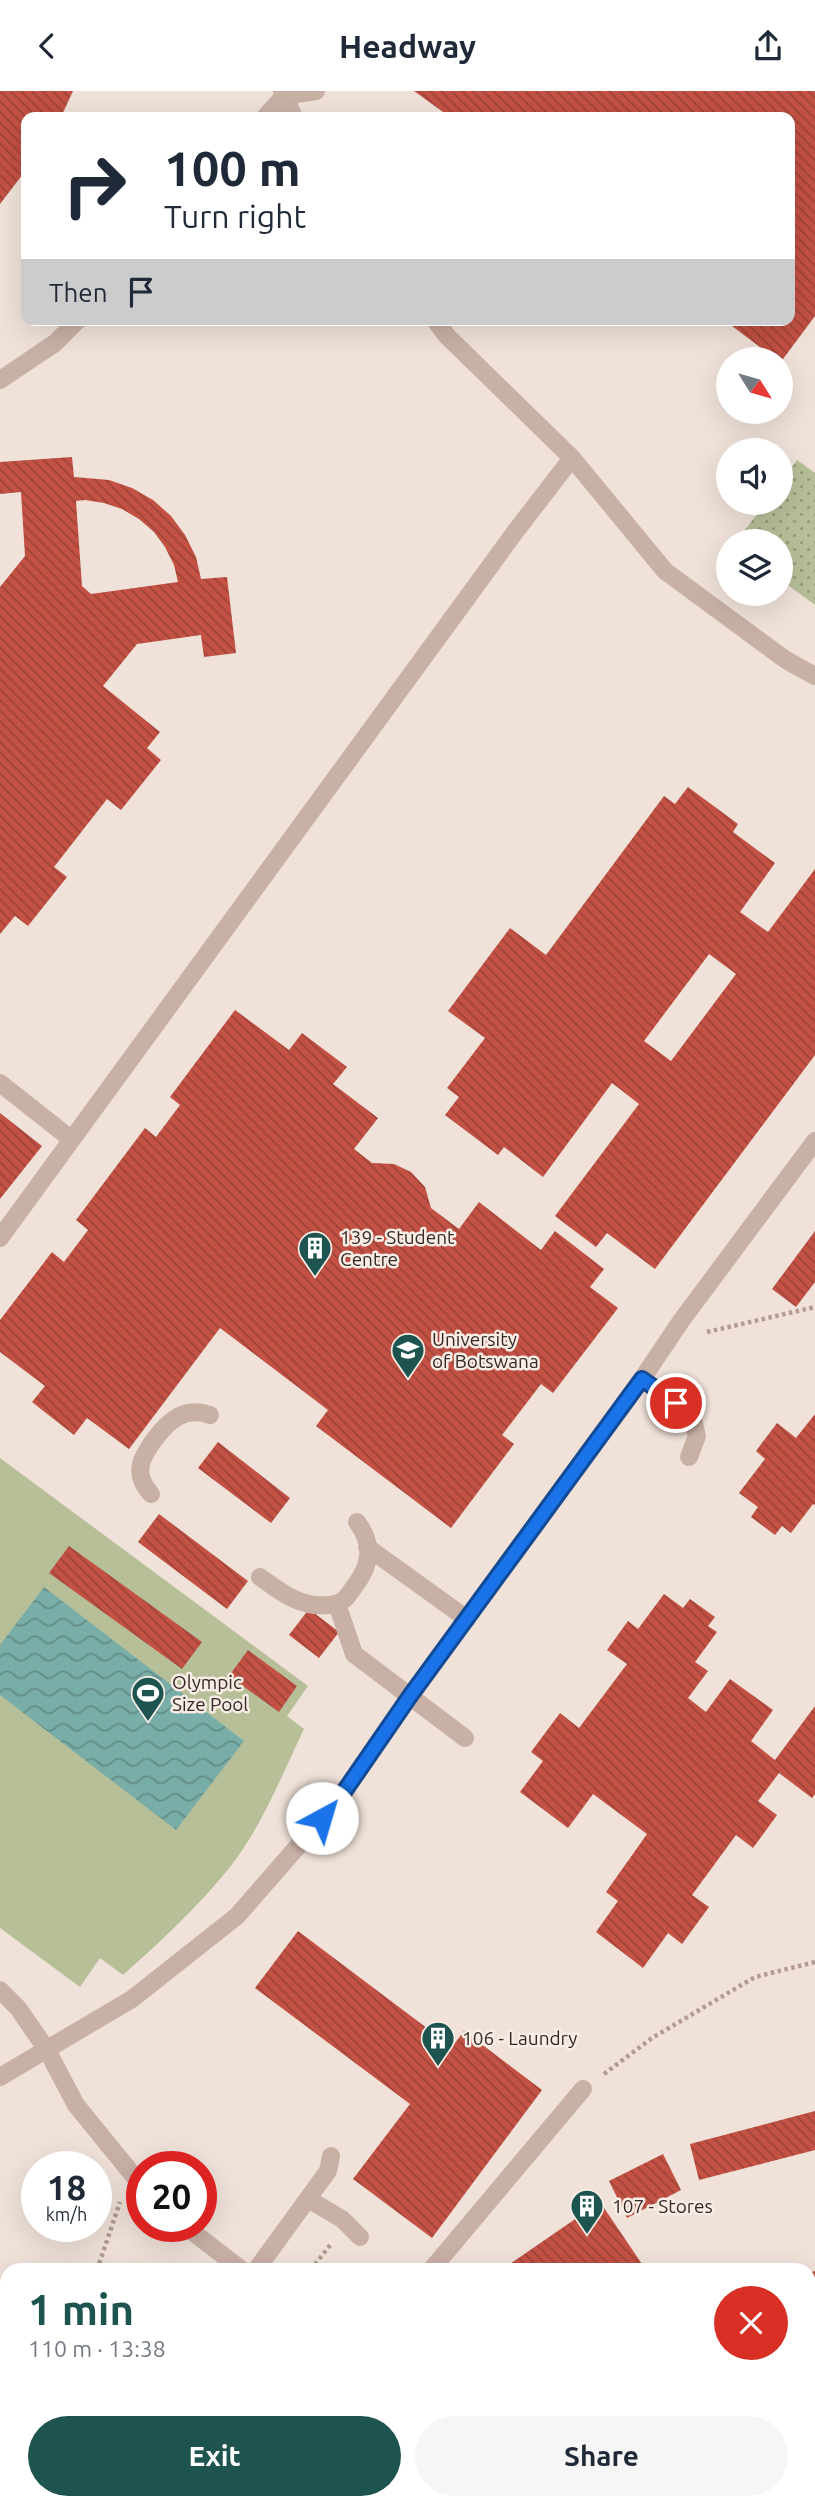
<!DOCTYPE html>
<meta charset="utf-8">
<style>
body{margin:0;font-family:Ubuntu,sans-serif;background:#f6f6f7;color:#1f2937;height:100vh;display:flex;flex-direction:column;font-size:26px;white-space:nowrap}
*{box-sizing:border-box;margin:0}
p{font-size:23px;color:#747a83}
.icon{flex:none;width:38px;height:38px;fill:none;stroke:currentColor;stroke-width:2;stroke-linecap:round;stroke-linejoin:round}
.map{position:relative;flex:1;overflow:hidden}
.side{position:absolute;left:0px;top:2172px;width:816px;height:247px;display:flex;flex-direction:column;background:#fff;border-radius:21px 21px 0 0;box-shadow:0 7px 28px #0002}
.side>*{flex:none}
.guide{position:absolute;left:21px;top:21px;width:774px;height:214px;border-radius:14px;box-shadow:0 7px 28px #0002;background:#fff;color:#1f2937;overflow:hidden}
.needle{width:46px;rotate:127deg}
.controls{position:absolute;left:716px;top:256px;display:grid;gap:14px}
.controls a{display:grid;place-items:center;width:77px;height:77px;border-radius:50%;background:#fff;box-shadow:0 7px 28px #0002;font-size:35px}
.speed{position:absolute;left:21px;top:2060px;display:flex;gap:14px;font-size:35px;font-weight:700;text-align:center}
.speed>*{display:grid;place-content:center;width:91px;height:91px;border-radius:50%;background:#fff;box-shadow:0 7px 28px #0002;line-height:1}
.speed small{font-size:18px;font-weight:400}
.speed .limit{border:10px solid #d22;background:#fff;color:#111}
.pin{position:absolute;display:grid;place-items:center;width:60px;height:60px;color:#fff;margin:-30px;border:4px solid #fff;border-radius:50%;box-shadow:0 2px 7px #0007}
.me{position:absolute;width:77px;margin:-38px;rotate:39deg;stroke-linejoin:round;filter:drop-shadow(0 0 5px #0008)}
.turn{display:flex;align-items:center;gap:24px;height:147px;padding:0 28px;font-size:32px}
.turn .icon{width:91px;height:91px;stroke-width:2.5}
.turn b{display:block;font-size:49px;line-height:60px}
.then{display:flex;align-items:center;height:66px;padding:0 28px;background:#0003;gap:14px;font-size:26px}
.round{display:grid;place-items:center;flex:none;width:74px;height:74px;border-radius:37px;background:#f6f6f7}
.headline{display:flex;align-items:center;justify-content:space-between;height:119px;padding:0 28px}
h1{font-size:42px;font-weight:700;line-height:52px;color:#1d5450}
.button{display:flex;gap:14px;margin-top:auto;padding:14px 28px}
.button a{flex:1;height:80px;border-radius:42px;background:#1d5450;color:#fff;font-size:28px;font-weight:700;line-height:80px;text-align:center}
.button a+a{background:#f6f6f7;color:#1f2937}
header{display:flex;justify-content:space-between;align-items:center;height:91px;padding:0 28px;background:#fff;font-size:32px;font-weight:700}
.map>svg:first-child{display:block}
.green{fill:#b7bf99}
.park{fill:url(#park-dots)}
.water{fill:url(#water-waves)}
.building{fill:url(#building-back-hatch);fill-rule:evenodd}
.lines{fill:none;stroke-linecap:round;stroke-linejoin:round}
.path{stroke:#b49a8f;stroke-width:4.5;stroke-dasharray:3.5 3.5;stroke-linecap:butt}
.lane{stroke:#c8b0a5;stroke-width:18}
.route-casing{stroke:#114b97;stroke-width:18}
.route{stroke:#1a73e8;stroke-width:12}
.labels{text-anchor:middle;dominant-baseline:central;stroke-width:5;stroke-linejoin:round;paint-order:stroke}
.poi-label{font-size:19px;fill:#342926;stroke:#f8ede5;text-anchor:start}
</style>
<header><svg class="icon" aria-label="back" viewBox="0 0 24 24"><path d="M15 5l-7 7 7 7"/></svg>Headway<svg class="icon" aria-label="share" viewBox="0 0 24 24"><path d="M12 15V3M7 8l5-5 5 5M5 13v7h14v-7"/></svg></header>
<div class="map">
<svg width="815" height="2417" viewBox="0 0 815 2417">
<defs>
<pattern id="park-dots" width="8" height="8" patternUnits="userSpaceOnUse" patternTransform="scale(1.75)"><rect width="8" height="8" fill="#b7bf99"/><path d="M2 2h.1M6 6h.1" fill="none" stroke="#969b7d" stroke-width="1.8" stroke-linecap="round"/></pattern>
<pattern id="water-waves" width="16" height="10" patternUnits="userSpaceOnUse" patternTransform="scale(1.75)"><rect width="16" height="10" fill="#78ada8"/><path d="M0 5q4-4 8 0t8 0" fill="none" stroke="#638d89"/></pattern>
<pattern id="building-back-hatch" width="6" height="6" patternUnits="userSpaceOnUse" patternTransform="scale(1.75)"><rect width="6" height="6" fill="#c35144"/><path d="M-1 5l2 2M0 0l6 6M5-1l2 2" fill="none" stroke="#9f4339"/></pattern>
</defs>
<rect width="100%" height="100%" fill="#f0e2d9"/>
<path class="green" d="M0,1367L308,1595L287,1625L304,1638C282,1684 262,1735 230,1776C198,1816 161,1850 123,1884L100,1867L80,1896L0,1837Z"/>
<path class="park" d="M797,369L815,382V514L781,489L780,450H737L766,411H780L781,391Z"/>
<path class="water" d="M44,1496L244,1650L176,1739L0,1604V1554Z"/>
<g class="building">
<path d="M0,0H73L61,26H26V79L0,113Z"/>
<path d="M414,0H815V225L780,272V268H776L724,229H789V26H450Z"/>
<path d="M72,366L74,386L109,389L132,397L153,409L171,425L185,444L196,466L201,488L227,486L236,562L204,566L201,544L137,553L103,595L160,641L147,657L161,669L121,719L107,708L54,776L67,786L28,835L15,825L0,843V496L25,465L21,401L0,403V371ZM85,409L104,412L122,418L139,428L154,441L165,456L174,474L178,491L91,503L82,495L76,410Z"/>
<path d="M688,696L738,733L733,741L775,772L740,821L768,841L815,778V964L655,1178L607,1142L596,1156L555,1125L639,1013L612,992L543,1086L504,1056L498,1064L445,1024L459,1006L447,997L485,947L448,920L510,837L546,864L664,705L675,713ZM709,863L736,883L671,970L644,950Z"/>
<path d="M235,919L289,959L302,942L347,976L333,993L378,1027L354,1058L372,1072L394,1073L411,1081L425,1096L431,1117L459,1138L479,1111L541,1159L555,1140L604,1178L590,1196L618,1217L553,1302L541,1293L502,1344L514,1353L451,1437L316,1335L328,1319L220,1237L129,1358L87,1327L74,1344L32,1311L45,1295L0,1261V1229L52,1161L64,1171L88,1139L76,1129L145,1037L156,1046L180,1014L170,1006Z"/>
<path d="M0,1022L42,1055L0,1108Z"/>
<path d="M815,1140V1191L796,1216L772,1198Z"/>
<path d="M815,1323V1414L813,1413L791,1442L782,1435L775,1444L751,1426L758,1416L739,1402L765,1368L756,1360L777,1332L796,1347Z"/>
<path d="M218,1351L290,1407L271,1432L198,1377Z"/>
<path d="M159,1423L248,1490L227,1518L138,1451Z"/>
<path d="M69,1455L202,1551L182,1578L49,1482Z"/>
<path d="M664,1503L683,1517L690,1508L715,1526L708,1535L717,1541L695,1571L708,1580L688,1607L706,1621L730,1588L773,1619L751,1650L775,1669L815,1615V1703L812,1707L779,1682L758,1710L777,1724L753,1757L736,1744L692,1804L709,1816L682,1853L668,1842L643,1877L596,1841L618,1810L606,1801L647,1743L593,1703L568,1737L520,1701L543,1670L531,1661L560,1622L579,1637L627,1573L607,1559L628,1530L638,1538Z"/>
<path d="M309,1518L339,1541L319,1567L289,1544Z"/>
<path d="M248,1559L297,1595L279,1621L229,1585Z"/>
<path d="M298,1840L452,1956L464,1940L542,1999L432,2147L353,2088L410,2013L255,1897Z"/>
<path d="M815,2020V2059L699,2089L690,2053Z"/>
<path d="M663,2063L681,2099L627,2127L609,2090Z"/>
<path d="M600,2111L646,2179H501Z"/>
<path d="M815,2180V2213L808,2215V2182Z"/>
<path d="M815,2255V2296L808,2297V2257Z"/>
<path d="M808,2394H815V2417H806Z"/>
<path d="M121,2412H413L412,2417H112Z"/>
<path d="M673,2412H713L715,2417H675Z"/>
</g>
<g class="lines">
<g class="path">
<path d="M707,1241L815,1216"/>
<path d="M604,1983L652,1947L755,1886L815,1871"/>
<path d="M97,2179L120,2111"/>
<path d="M302,2179L316,2172L331,2153"/>
<path d="M0,2402L7,2393"/>
</g>
<g class="lane">
<path d="M282,0L294,26"/>
<path d="M265,26L284,5L316,0"/>
<path d="M435,229L447,245L572,367L665,480L786,569L815,585"/>
<path d="M0,289L55,252L78,229"/>
<path d="M0,992L71,1048"/>
<path d="M0,1147L515,441L572,367"/>
<path d="M642,1288L692,1325L697,1345L689,1366"/>
<path d="M151,1403C133,1383 140,1368 154,1349C169,1329 185,1315 210,1324"/>
<path d="M367,1456L467,1528"/>
<path d="M260,1486C282,1502 301,1517 329,1514C343,1513 347,1506 354,1496C371,1474 374,1454 357,1431"/>
<path d="M337,1513L354,1563L465,1647"/>
<path d="M0,1899L18,1917L47,1959L76,2014L142,2095"/>
<path d="M0,1986L132,1908L237,1825L339,1708L410,1605L642,1288L681,1230L815,1050"/>
<path d="M308,2108L342,2128L360,2146"/>
<path d="M185,2135L242,2179"/>
<path d="M256,2179L328,2080L331,2065"/>
<path d="M431,2179L583,1998"/>
<path d="M579,2412L583,2417"/>
</g>
</g>
<g class="lines">
<defs>
<path id="route" d="M322,1727L339,1708L410,1605L642,1288L676,1312"/>
</defs>
<use href="#route" class="route-casing"/>
<use href="#route" class="route"/>
</g>
<defs>
<symbol id="building-pin" viewBox="-11 -11 22 30"><path d="M0 17L-7.5 6A9.5 9.5 0 1 1 7.5 6Z" fill="#1d5450" stroke="#f8ede5"/><path d="M-4-6H4V6H1V3H-1V6H-4ZM-2.5-4.3h1.7v1.8h-1.7ZM.8-4.3h1.7v1.8H.8ZM-2.5-1h1.7V.8h-1.7ZM.8-1h1.7V.8H.8Z" fill="#fff"/></symbol>
<symbol id="university-pin" viewBox="-11 -11 22 30"><path d="M0 17L-7.5 6A9.5 9.5 0 1 1 7.5 6Z" fill="#1d5450" stroke="#f8ede5"/><path d="M0-5L7-2L0 1L-7-2ZM-4 1L0 2.5L4 1V4Q0 6-4 4Z" fill="#fff"/></symbol>
<symbol id="stadium-pin" viewBox="-11 -11 22 30"><path d="M0 17L-7.5 6A9.5 9.5 0 1 1 7.5 6Z" fill="#1d5450" stroke="#f8ede5"/><path d="M0-5a6.5 5 0 1 0 0 10a6.5 5 0 1 0 0-10ZM-3.5-1.8h7v3.6h-7Z" fill="#fff"/></symbol>
</defs>
<g fill-rule="evenodd">
<use href="#building-pin" x="296" y="1138" width="38" height="52"/>
<use href="#university-pin" x="389" y="1240" width="38" height="52"/>
<use href="#stadium-pin" x="129" y="1583" width="38" height="52"/>
<use href="#building-pin" x="419" y="1928" width="38" height="52"/>
<use href="#building-pin" x="568" y="2096" width="38" height="52"/>
</g>
<g class="labels">
<g class="poi-label">
<text x="340" y="1146">139 - Student<tspan x="340" dy="22">Centre</tspan></text>
<text x="432" y="1248">University<tspan x="432" dy="22">of Botswana</tspan></text>
<text x="172" y="1591">Olympic<tspan x="172" dy="22">Size Pool</tspan></text>
<text x="462" y="1947">106 - Laundry</text>
<text x="612" y="2115">107 - Stores</text>
</g>
</g>
</svg>
<div class="controls">
<a><svg class="needle" viewBox="-14 -14 28 28"><path d="M0-13l5 13h-10z" fill="#e53935"/><path d="M0 13l5-13h-10z" fill="#747a83"/></svg></a>
<a><svg class="icon" aria-label="sound" viewBox="0 0 24 24"><path d="M4 9h4l5-4v14l-5-4H4zM17 9q2 3 0 6"/></svg></a>
<a><svg class="icon" aria-label="layers" viewBox="0 0 24 24"><path d="M12 4l9 5-9 5-9-5zM3 14l9 5 9-5"/></svg></a>
</div>
<div class="speed"><div>18<small>km/h</small></div><div class="limit">20</div></div>
<div class="pin" style="left:676px;top:1312px;background:#d93025"><svg class="icon" aria-label="arrive" viewBox="0 0 24 24"><path d="M6 21V4h12l-3 4 3 4H6"/></svg></div>
<svg class="me" style="left:322px;top:1727px" viewBox="-20 -20 40 40"><circle r="19" fill="#fff"/><path d="M0-13L10 11 0 6-10 11z" fill="#1a73e8"/></svg>
<div class="guide">
<div class="turn"><svg class="icon" aria-label="right" viewBox="0 0 24 24"><path d="M7 20v-9h11M14 6l5 5-5 5"/></svg><div><b>100 m</b>Turn right</div></div>
<div class="then">Then<svg class="icon" aria-label="arrive" viewBox="0 0 24 24"><path d="M6 21V4h12l-3 4 3 4H6"/></svg></div>
</div>
<section class="side">
<div class="headline"><div><h1>1 min</h1><p>110 m · 13:38</p></div><a class="round" style="background:#d93025;color:#fff"><svg class="icon" aria-label="close" viewBox="0 0 24 24"><path d="M6 6l12 12M18 6L6 18"/></svg></a></div>
<div class="button"><a>Exit</a><a>Share</a></div>
</section>
</div>
